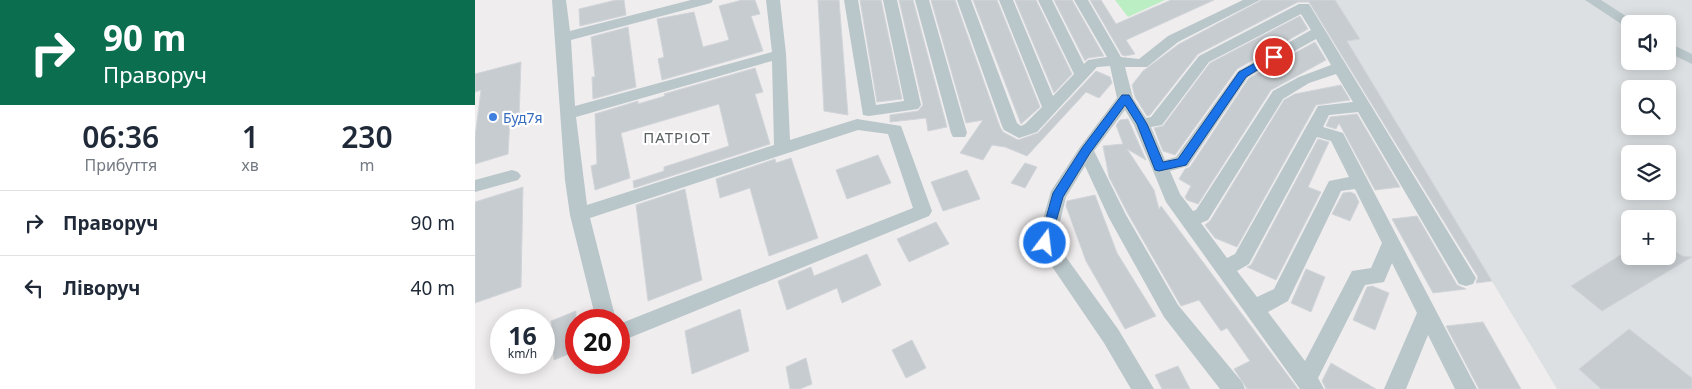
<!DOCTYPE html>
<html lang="uk">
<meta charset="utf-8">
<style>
body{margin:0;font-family:"Noto Sans",sans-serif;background:#f2f2f3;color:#1f2937;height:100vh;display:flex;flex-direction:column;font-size:19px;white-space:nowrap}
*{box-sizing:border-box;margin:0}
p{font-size:16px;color:#747a83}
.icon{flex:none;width:28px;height:28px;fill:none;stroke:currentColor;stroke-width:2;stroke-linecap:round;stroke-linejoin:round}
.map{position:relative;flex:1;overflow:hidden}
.side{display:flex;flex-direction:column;background:#fff;width:475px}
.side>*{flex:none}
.banner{background:#0b6e4f;color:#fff;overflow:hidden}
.fabs{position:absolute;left:1146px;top:15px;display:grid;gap:10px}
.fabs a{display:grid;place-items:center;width:55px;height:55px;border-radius:8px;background:#fff;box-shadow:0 2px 12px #0003;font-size:25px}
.speed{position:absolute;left:15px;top:309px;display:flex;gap:10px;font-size:25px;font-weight:700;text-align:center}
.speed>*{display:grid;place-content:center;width:65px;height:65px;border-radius:50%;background:#fff;box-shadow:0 2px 12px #0003;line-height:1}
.speed small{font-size:12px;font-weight:400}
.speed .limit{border:8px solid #d22;background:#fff;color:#111}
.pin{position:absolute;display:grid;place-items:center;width:42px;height:42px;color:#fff;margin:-21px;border:2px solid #fff;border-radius:50%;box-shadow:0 1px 5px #0007}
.me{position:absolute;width:55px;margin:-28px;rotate:15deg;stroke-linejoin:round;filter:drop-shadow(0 0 4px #0008)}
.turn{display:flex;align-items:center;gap:18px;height:105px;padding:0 20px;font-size:22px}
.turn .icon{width:65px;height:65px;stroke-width:2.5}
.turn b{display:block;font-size:35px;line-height:42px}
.eta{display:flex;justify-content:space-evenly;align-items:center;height:85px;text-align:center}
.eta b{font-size:30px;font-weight:600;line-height:35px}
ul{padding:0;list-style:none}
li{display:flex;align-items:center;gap:15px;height:65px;padding:0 20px;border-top:1px solid #e0e1e3}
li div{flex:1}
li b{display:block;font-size:19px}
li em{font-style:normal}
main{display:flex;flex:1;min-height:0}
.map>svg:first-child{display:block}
.airport{fill:#dce0e2;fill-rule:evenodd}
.green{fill:#bceec3}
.building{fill:#c7ccd0;stroke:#d1d5d9}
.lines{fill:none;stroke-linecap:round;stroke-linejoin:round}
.minor{fill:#b9c6ca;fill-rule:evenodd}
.route{fill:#1a73e8;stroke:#114b97}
.shop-dot{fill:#3f7fe0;stroke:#fff;stroke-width:2}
.labels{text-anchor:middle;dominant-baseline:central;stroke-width:4.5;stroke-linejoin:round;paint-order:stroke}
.shop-label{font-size:14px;fill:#366cbe;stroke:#fff;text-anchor:start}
.neighbourhood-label{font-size:15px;letter-spacing:1px;fill:#5a6062;stroke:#fff}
</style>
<main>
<section class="side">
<div class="banner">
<div class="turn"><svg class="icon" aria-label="right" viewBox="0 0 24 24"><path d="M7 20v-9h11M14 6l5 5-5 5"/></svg><div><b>90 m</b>Праворуч</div></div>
</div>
<div class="eta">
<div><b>06:36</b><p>Прибуття</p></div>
<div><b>1</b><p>хв</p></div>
<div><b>230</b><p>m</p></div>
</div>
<ul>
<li><svg class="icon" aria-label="right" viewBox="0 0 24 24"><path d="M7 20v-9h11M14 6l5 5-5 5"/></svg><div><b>Праворуч</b></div><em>90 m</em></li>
<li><svg class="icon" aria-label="left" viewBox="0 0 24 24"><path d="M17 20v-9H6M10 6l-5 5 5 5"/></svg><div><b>Ліворуч</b></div><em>40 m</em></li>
</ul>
</section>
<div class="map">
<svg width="1217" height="389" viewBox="0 0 1217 389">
<rect width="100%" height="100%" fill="#f0edee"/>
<path class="airport" d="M860,0H1217V389H1082L872,41L885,39ZM1155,24H1192V61H1155ZM1155,89H1192V126H1155ZM1155,154H1192V191H1155ZM1155,219H1192V256H1155Z"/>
<path class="green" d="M640,0H690L653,17Z"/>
<g class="building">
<path d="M141,0H149L151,15L105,26L104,9Z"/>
<path d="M267,0H280L285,14L276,16L288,51L187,80L183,59L189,57L182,19L219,12L228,47L254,40L244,6Z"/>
<path d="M343,0H364L373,115L349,111Z"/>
<path d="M385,0H406L427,99L402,102Z"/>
<path d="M424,0H438L472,127L453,131L451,118L415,122V115L443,111L448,105Z"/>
<path d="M456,0H480L525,127L528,132L543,140L563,133L621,71L635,77L637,83L624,98L611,92L552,156L530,147L517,145L508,160L485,153L508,120L491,123Z"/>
<path d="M498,0H522L565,107L546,124Z"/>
<path d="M540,0H561L597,74L579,93Z"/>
<path d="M579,0H597L629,56L613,58L610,61Z"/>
<path d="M615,0H626L641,24L696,0H739L651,40L660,54L650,56L647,55Z"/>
<path d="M787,0H860L885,39L872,41L1017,281L1001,283L1003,277L834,2H823L723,54L675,115L672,116L660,97L657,85L668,71L704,44Z"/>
<path d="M825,16L833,29L762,69L700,155L688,151L679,128L688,126L735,63Z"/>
<path d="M153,27L161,87L118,99L117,77H120L116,37Z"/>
<path d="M840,42L851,60L796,90L723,204L712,200L710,197L716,186L704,179L710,169L715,167L774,78Z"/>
<path d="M46,62L44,117L35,119L33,154L0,164V137L6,90L0,92V74Z"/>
<path d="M280,68L288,92L280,94L295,144L159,188L158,181L189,171V167L254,146L244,104L146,133L155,178L120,190L116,166L122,164L120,114L163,101V104L190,96L189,94Z"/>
<path d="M866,85L875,100L841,105L762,247L740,238L730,225L735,221L809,100L820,94Z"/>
<path d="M882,114L925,187L900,190L864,123L861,129L851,126L855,117Z"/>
<path d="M653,119L671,160L652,149L679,190L684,209L686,206L823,389H772L759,369L775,361L752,328L746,331L724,300L706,306L653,214L634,177L628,146L648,144L641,125L645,120Z"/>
<path d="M843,139L854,142L833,187L846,192L801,280L772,267L776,265Z"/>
<path d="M403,155L416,183L372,199L361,170Z"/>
<path d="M316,158L343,238L294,256L275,188L245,198L241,179L300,159L301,163Z"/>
<path d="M550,163L562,167L550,188L536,183Z"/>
<path d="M492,170L505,199L468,211L456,182Z"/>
<path d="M48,187L46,287L0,303V202Z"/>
<path d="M210,189L227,280L173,301L161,205Z"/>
<path d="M875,192L880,194L884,202L875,221L857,214L868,193Z"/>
<path d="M620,195L642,253L681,316L650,329L611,261L591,206L592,201Z"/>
<path d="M942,216L982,285L991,289L958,293L917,219Z"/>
<path d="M461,222L474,244L434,262L422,239Z"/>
<path d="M1192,246L1207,256L1217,257L1127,311L1096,286L1155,249V256H1192Z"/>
<path d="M392,254L406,285L367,303L362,288L312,310L303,281L336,267L339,276Z"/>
<path d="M831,269L850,277L836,312L816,303Z"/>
<path d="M897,286L914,293L900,330L878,320L892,287Z"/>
<path d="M265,309L274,351L217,374L210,331Z"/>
<path d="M101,311V351L79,360L76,321Z"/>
<path d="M1008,322L1046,389H1004L971,326Z"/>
<path d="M1154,329L1217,378V389H1126L1104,369Z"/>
<path d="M437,340L451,368L431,378L417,350Z"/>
<path d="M331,358L337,384L325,389H315L311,367Z"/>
<path d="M856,363L901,389H851L847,381Z"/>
<path d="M703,366L715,389H687L680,375Z"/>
</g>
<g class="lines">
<g class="minor">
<path d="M77,0H91L95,31L216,0H238L236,3L96,40L100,106L297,52L291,0H305L311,54L315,140L382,119L426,126L457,211L454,216L144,342V324L438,208L413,134L383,130L115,218L141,320H121L95,215L90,180ZM297,61L299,145L112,205L101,117Z"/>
<path d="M369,0H383L401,105L429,101L408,0H422L446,105L443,109L394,116L388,115Z"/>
<path d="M440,0H454L492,133L490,137H478L476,133Z"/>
<path d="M482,0H496L542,123L546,126L550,124L567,107L524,0H538L578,96L599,74L563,0H577L609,64L613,60L632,57L599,0H613L646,57L664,59L693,36L768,0H785L703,42L672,67H650L658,98L671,118L676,117L724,56L824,4H834L1001,278L998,284L991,286L984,284L883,112L854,115L848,127L868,133L870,137L1002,389H980L953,335L931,389H909L942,313L917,263L909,282L890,285L843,378L849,389H825L691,202L659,125L650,110L619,151L651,215L703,305L767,382L770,389H745L689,317L634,218L610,166L591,197L580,242L643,329L679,389H656L629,343L561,243L576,191L605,147L642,98L635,66L622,67L562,132L544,138L529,130L527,126ZM826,14L836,30L763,71L701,157L690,160L676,127L687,125L734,62ZM841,39L856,65L824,77L798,91L721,210L718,211L705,194L695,171L713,166L773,77ZM861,74L878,102L843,106L760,254L752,258L726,223L733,220L808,99L834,83ZM842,137L856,141L874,177L854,181L799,289L782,297L762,271L774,264ZM880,189L907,243L896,268L877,271L830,361L793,312L813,301L866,191Z"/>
<path d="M1110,0H1126L1163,24H1155V28L1151,27Z"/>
<path d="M1192,42L1217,54V64L1192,52Z"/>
<path d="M37,170L43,172L46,176L43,180L0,192V180Z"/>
</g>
</g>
<path class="route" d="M795,55L803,57L771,77L711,165L684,171L680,170L662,124L650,105L615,153L588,197L574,246H566L564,243L578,193L607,148L647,95H654L672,124L688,162L703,159L764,72Z"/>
<circle class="shop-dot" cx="18" cy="117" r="5"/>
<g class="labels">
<g class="shop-label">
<text x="28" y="117">Буд7я</text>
</g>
<g class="neighbourhood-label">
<text x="202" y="137">ПАТРІОТ</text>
</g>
</g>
</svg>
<div class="fabs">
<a><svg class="icon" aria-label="sound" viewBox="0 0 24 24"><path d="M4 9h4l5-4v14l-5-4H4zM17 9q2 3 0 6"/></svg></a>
<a><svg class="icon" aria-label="search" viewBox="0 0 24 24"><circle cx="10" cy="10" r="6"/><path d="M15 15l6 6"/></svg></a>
<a><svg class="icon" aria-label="layers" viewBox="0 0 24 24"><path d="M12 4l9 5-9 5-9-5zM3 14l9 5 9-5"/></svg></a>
<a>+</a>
</div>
<div class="speed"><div>16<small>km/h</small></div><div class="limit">20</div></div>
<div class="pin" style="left:799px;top:57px;background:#d93025"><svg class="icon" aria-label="arrive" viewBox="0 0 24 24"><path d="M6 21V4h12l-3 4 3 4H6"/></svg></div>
<svg class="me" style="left:570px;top:243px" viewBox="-20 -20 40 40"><circle r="17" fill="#1a73e8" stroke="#fff" stroke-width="3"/><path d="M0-11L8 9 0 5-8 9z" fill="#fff"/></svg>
</div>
</main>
